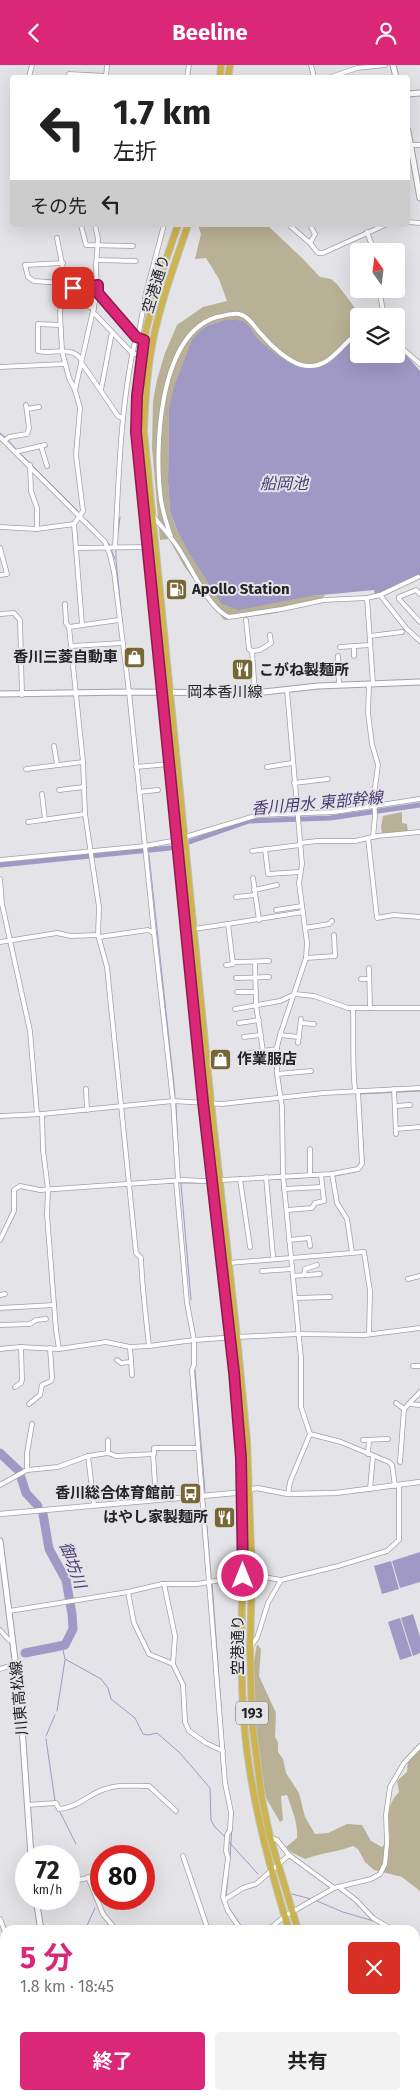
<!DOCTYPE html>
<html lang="ja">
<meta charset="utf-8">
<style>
body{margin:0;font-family:"Fira Sans","Noto Sans JP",sans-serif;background:#f2f2f2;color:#222;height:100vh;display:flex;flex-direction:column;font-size:19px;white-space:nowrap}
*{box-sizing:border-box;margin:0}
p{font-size:16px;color:#767676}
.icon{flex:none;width:28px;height:28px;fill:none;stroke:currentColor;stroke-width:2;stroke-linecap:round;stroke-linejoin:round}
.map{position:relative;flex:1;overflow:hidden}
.side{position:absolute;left:0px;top:1860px;width:420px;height:175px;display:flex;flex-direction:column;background:#fff;border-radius:15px 15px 0 0;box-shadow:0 5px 20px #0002}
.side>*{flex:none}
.guide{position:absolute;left:10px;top:10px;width:400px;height:152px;border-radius:5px;box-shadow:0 5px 20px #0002;background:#fff;color:#222;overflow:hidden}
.needle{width:32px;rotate:346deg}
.fabs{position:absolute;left:350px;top:178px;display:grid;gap:10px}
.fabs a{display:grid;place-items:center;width:55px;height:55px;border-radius:5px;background:#fff;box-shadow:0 5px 20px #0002;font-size:25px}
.speed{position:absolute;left:15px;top:1780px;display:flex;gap:10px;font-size:25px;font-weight:700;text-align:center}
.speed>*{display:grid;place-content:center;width:65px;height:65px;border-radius:50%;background:#fff;box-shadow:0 5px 20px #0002;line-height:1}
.speed small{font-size:12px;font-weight:400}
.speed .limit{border:8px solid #d22;background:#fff;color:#111}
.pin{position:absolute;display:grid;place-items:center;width:42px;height:42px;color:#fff;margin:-21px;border-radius:10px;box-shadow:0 2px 8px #0006}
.me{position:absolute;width:55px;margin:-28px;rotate:0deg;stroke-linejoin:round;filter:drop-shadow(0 0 4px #0008)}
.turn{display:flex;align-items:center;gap:18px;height:105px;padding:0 20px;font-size:22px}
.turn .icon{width:65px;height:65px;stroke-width:2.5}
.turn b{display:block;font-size:35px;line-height:42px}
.then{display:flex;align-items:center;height:48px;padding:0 20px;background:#0003;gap:10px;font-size:19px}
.round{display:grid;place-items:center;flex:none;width:52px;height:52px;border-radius:5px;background:#f2f2f2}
.headline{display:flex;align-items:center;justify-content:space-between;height:85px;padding:0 20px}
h1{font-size:30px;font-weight:700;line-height:38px;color:#db2777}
.button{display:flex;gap:10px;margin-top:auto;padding:10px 20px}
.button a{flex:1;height:58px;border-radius:5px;background:#db2777;color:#fff;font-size:20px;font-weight:700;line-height:58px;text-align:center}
.button a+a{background:#f2f2f2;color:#222}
header{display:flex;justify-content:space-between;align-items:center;height:65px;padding:0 20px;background:#db2777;color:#fff;font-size:22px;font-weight:700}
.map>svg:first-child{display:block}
.green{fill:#b9b195}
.water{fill:#a098c5}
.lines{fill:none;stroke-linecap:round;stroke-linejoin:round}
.stream{stroke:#a098c5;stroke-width:1}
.canal{stroke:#a098c5;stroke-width:5}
.river{stroke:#a098c5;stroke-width:9}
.minor-casing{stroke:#a2a1a6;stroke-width:5.5}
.tertiary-casing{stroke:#a2a1a6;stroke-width:6}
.secondary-casing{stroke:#a2a1a6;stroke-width:7}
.trunk-casing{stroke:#c1c1c2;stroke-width:8}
.minor{stroke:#fff;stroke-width:4}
.tertiary{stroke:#fff;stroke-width:4.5}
.secondary{stroke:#fff;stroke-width:5}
.trunk{stroke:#ceb44e;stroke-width:6}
.route-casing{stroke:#8e194d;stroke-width:12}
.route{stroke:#db2777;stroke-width:9}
.labels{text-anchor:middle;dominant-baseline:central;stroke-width:4;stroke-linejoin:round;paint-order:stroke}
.shield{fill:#e4e3e8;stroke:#5d5d60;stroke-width:1}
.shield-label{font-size:14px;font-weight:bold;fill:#232325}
.street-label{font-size:15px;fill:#232325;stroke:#e4e3e8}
.poi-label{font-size:15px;font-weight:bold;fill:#232325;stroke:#e4e3e8;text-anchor:start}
.water-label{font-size:16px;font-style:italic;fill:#483973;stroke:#e4e3e8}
</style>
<header><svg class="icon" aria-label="back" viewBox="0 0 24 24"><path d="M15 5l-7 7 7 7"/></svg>Beeline<svg class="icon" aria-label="person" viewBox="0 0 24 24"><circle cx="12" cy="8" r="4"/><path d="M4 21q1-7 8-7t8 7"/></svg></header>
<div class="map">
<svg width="420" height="2035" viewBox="0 0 420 2035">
<rect width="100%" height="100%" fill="#e4e3e8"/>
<g class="green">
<path d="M198,160H267L302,193L320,212L331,214L337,219L361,251H359L358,271C345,280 337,294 322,300C299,310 270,288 255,271C251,266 249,259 243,257C233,252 220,256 209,260L169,343L168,417L170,446L177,465L311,531L325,530L318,538L271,549L224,555L184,501L169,474L160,475L152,382L153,336L157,315L165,288L177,260L203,242L227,236L219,214L206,193L195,194L201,169Z"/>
<path d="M402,747V758L407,759L408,767L382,768L381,762L383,751Z"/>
<path d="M257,1579L261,1584L259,1611L276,1648L275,1672L278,1677V1687L283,1694L286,1708L299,1728L305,1752L315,1769L328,1768L347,1759L362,1760L371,1776L382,1782L390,1773C388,1755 386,1740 399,1727L397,1716L407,1707L408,1697L420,1684V1826L402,1812L374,1805L365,1797L358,1784L353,1781C337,1787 321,1788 305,1794L291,1787L286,1782L297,1773C298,1757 292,1745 287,1730L281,1731L283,1755L280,1757L266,1733L258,1690L252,1608Z"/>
</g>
<g class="water">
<path d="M225,255C231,255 239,254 244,257C250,260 252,267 256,272C272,288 300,311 323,300C338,293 345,278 359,271V289H396V283L408,292L420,306V510L375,530L374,525L311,531L239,545L222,539L188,486L177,465L170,446L168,417L169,343L174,322L192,275L200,266L209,260Z"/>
<path d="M420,1487V1517L400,1523L392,1496Z"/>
<path d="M391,1496L399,1524L382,1529L374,1501Z"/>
<path d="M413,1549L420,1572V1588L413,1591L401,1553Z"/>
<path d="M400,1553L412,1591L400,1595L388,1557Z"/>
</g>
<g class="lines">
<g class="stream">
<path d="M0,368L5,372"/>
<path d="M8,375L17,385"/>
<path d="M20,388L78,446"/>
<path d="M87,455L110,480"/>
<path d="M118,468L120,452"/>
<path d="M111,484L115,494"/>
<path d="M116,485V495L122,555"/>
<path d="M387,542L414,573"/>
<path d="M143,740L145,762"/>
<path d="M149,790L175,1030"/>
<path d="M176,1039L179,1108"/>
<path d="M364,1097L360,1029L420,1026"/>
<path d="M335,1111L358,1106"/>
<path d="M267,1114H281"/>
<path d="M285,1114L328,1111"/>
<path d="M163,1118H174"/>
<path d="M178,1118H209"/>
<path d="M181,1119L191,1235"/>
<path d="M195,1305L205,1427"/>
<path d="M205,1438L211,1512"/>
<path d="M212,1518L221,1641"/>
<path d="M62,1581L65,1594L101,1614L108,1623L111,1634L135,1653L143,1669L148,1670L157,1668L180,1688L210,1723L211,1755L215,1762L224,1771"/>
<path d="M57,1646L65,1595"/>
<path d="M222,1655L224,1683"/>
<path d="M46,1671L55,1650"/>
<path d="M46,1674L55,1736"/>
<path d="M60,1747L76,1779"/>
<path d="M228,1776L258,1809"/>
<path d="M230,1792L233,1747"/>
<path d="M292,1829L311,1834"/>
<path d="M226,1832L228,1811"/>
<path d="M317,1836L343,1847L377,1857"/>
<path d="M229,1843L244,1865"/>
<path d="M85,1865L95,1843"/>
<path d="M419,1912L420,1921"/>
<path d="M82,2030L83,2035"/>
</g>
<g class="canal">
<path d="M189,777L249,756L330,753L420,740"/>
<path d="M0,800L170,783"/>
</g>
<g class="river">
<path d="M0,1388L19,1406L26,1428L38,1441"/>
<path d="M25,1588L65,1580L73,1564L72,1549L66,1515L49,1484L43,1449"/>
</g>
<defs>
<g id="minor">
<path d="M311,0L314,12"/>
<path d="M69,9L106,11"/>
<path d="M29,12L32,0"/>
<path d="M106,12L107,0"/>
<path d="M187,12L189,0"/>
<path d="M331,12L357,3L385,0"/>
<path d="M411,80H420"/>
<path d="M408,157L420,158"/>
<path d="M81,160L86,180L133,181"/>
<path d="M289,160L310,178L318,188H323L385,160"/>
<path d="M310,160L315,169L310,178"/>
<path d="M367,167L374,186"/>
<path d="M57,173L65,214L60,248L62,286L69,313L75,325"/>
<path d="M97,195L136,196"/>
<path d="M63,198L25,200L28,212L34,216L61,218L73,223L98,220"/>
<path d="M379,224L384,251"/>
<path d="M97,228L136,272"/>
<path d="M62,235L82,238L94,244"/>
<path d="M93,247L132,288L141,290"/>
<path d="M60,260L38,259V286C53,290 70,280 81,294"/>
<path d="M396,278L420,299"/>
<path d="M81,297L118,351L123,354"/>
<path d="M0,302L64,299"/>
<path d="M101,325L112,267"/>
<path d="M27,344L39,342"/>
<path d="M0,372L105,477L110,490L114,507L129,627L154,868L148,865L99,872"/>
<path d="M4,376L9,372L27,369L29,363L26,340"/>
<path d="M41,381L47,401"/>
<path d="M15,387L45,380"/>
<path d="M30,400L31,426L37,443V464"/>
<path d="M154,452C159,459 166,466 171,473C188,492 205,542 229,552L282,544L324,535L367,533L373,619"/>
<path d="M0,462L37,464L74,459"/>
<path d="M171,472C167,460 163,448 161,435C154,386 158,269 217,252C223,251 232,248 239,249C249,251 255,263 261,269C271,281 291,300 307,301C331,303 342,278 359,267"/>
<path d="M115,482C119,411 120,340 136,272L138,273L146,228L164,160"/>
<path d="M0,483L7,509L0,510"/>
<path d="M78,483L147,482"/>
<path d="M420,529L416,525L399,532V534L420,557"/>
<path d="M380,530L406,563L420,576"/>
<path d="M367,533L380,530L418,512"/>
<path d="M65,539L66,558L69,562L119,555"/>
<path d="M0,549L14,548L20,555L22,630"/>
<path d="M246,555L249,584L252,586L255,628"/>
<path d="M82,559L74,459L83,446L76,390L80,343L75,325L97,228L96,200L98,174L95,160"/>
<path d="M69,562L83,697L85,749L99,842L98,870L107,902L136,1188L141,1193C142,1223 146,1252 149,1281"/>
<path d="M370,571L402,567"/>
<path d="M71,581L122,578"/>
<path d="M354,581V591"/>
<path d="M340,582L370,580"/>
<path d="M252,586L260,585L271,578L270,570"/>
<path d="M338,591L339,620"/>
<path d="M369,619L368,648L372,679L378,700L374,730L375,751L373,772"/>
<path d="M287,625L302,799L299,818L307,878L306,893L280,970L277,982V1009L282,1042L283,1111L301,1293V1342L310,1369L290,1417L288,1429"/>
<path d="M54,681L57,699"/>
<path d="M136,702L169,699"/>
<path d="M267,702L292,698"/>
<path d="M26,704L83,697"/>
<path d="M294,718L328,714"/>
<path d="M59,725L84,722"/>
<path d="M139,727L158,725"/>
<path d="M42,729L45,755"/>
<path d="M28,757L85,749"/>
<path d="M368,773L377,853L394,850L420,852"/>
<path d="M300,778L317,776H355L377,771L420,767"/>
<path d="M265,784L268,809L300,807"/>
<path d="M252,786L300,780"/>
<path d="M0,795L145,781L172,776L258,750L334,747L420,734"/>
<path d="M253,813L259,855"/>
<path d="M0,814L2,839L30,966L37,1049"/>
<path d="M254,825L277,820"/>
<path d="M236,832L255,830"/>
<path d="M276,845L302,841"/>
<path d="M305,863L329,859L332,856"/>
<path d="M194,864L228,859"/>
<path d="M154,868L173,1036L178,1115"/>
<path d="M0,877L57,868L71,871L98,870"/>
<path d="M306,893L335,891L334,870"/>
<path d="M235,897L269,896"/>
<path d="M255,897L256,940L263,986"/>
<path d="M226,900L233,899L228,859L303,847"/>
<path d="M369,903L370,943"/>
<path d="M236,913L269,912"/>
<path d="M361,914H369"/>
<path d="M237,927H256"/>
<path d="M235,944L280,936L295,929L314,931L348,943H420"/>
<path d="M353,944C354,971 352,998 355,1026"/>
<path d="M239,958L259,955"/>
<path d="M301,958L314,959"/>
<path d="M280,970L299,972"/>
<path d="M244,972L261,970"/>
<path d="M298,978L301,954"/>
<path d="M243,989L277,984"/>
<path d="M277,1009L311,1006"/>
<path d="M86,1024L87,1045"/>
<path d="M394,1024L396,1069"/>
<path d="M395,1041L410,1040"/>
<path d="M42,1049L43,1085L48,1124L47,1150L56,1265L59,1284"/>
<path d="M0,1051L42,1049L173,1036L222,1039L324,1028L420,1023"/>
<path d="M396,1064L420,1062"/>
<path d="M310,1084V1110"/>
<path d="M332,1109L337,1138L347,1154L352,1187"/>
<path d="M266,1112L273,1191"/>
<path d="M240,1114L250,1182"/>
<path d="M176,1116L187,1238L194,1275V1300L192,1305L225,1718L231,1747L230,1765L227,1770L226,1786L228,1793L223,1832L228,1846L241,1865"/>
<path d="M284,1124L322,1122"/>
<path d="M287,1145L312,1143L315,1138L324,1136L321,1110"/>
<path d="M0,1175L14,1146V1125L20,1121L40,1125L184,1115L204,1116L332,1109L358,1104L362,1099L358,1026"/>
<path d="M289,1175L309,1173L310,1181"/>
<path d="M229,1198L364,1187L370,1226L369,1269"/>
<path d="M262,1206L292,1204"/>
<path d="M304,1210L305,1204L317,1200"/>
<path d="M293,1211L320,1209"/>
<path d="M408,1214L420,1211"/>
<path d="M0,1230L5,1229"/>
<path d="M295,1233L330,1232"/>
<path d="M0,1243L54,1240"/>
<path d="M0,1260L30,1259L36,1255L46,1254"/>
<path d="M130,1282L132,1310"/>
<path d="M0,1284L20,1282L59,1284L106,1277L130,1282L149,1281L194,1275L237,1272L298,1269L365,1270L420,1263"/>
<path d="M117,1295L121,1298L131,1297"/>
<path d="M413,1301H420"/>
<path d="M15,1322L21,1318L22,1315L21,1282"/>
<path d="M396,1338L404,1344"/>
<path d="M29,1339L40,1330L42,1320L51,1316L52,1313L50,1283"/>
<path d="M408,1339L420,1340"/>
<path d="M310,1369L341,1377L389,1397L392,1400L395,1421"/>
<path d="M363,1375L388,1374"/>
<path d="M108,1388V1375"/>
<path d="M153,1389L156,1435"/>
<path d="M368,1389L369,1375"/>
<path d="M88,1391L94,1440"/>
<path d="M400,1397L404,1344L420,1327"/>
<path d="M27,1405V1388L32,1359"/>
<path d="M0,1420L27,1405L58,1402L88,1391L108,1388L116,1391L154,1389V1383H198"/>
<path d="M370,1424L373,1391"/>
<path d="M164,1519L175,1571L173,1599"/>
<path d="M128,1527L134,1558L149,1589L173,1599L183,1620L185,1657L189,1666L206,1678L223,1686"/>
<path d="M9,1546L128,1527L162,1519H197L252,1510L281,1515L338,1501L387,1486L399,1475V1421"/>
<path d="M0,1565L8,1574L13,1577"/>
<path d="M251,1581L257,1573L268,1538L281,1515"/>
<path d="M0,1604L16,1599"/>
<path d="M27,1740L56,1738L59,1744C80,1742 88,1729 105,1724C119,1719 134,1721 149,1721L176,1746"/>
<path d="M270,1772L277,1775L289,1790L334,1823"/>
<path d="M183,1791L208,1865"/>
<path d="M88,1812L103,1849L116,1865"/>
<path d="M69,1821L74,1816L101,1810"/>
<path d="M339,1822L356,1835L373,1853L393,1865"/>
<path d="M224,1835L243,1823L256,1819L289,1790"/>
<path d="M0,1854L5,1867"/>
<path d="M265,1865L273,1861L285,1851L334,1823L371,1814L380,1809L385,1799L387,1778L386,1750L390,1722L404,1698L420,1681"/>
<path d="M415,1901L420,1911"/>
<path d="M134,2030L136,2035"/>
<path d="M221,2030L223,2035"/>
<path d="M302,2030L303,2035"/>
</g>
<path id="tertiary" d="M0,1449L235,1428L257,1423L288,1429L336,1428L420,1417"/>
<g id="secondary">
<path d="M393,0L396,12"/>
<path d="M408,29L420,28"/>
<path d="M408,66L420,133"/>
<path d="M0,629L129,627L255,628L318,621L420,617"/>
<path d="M0,1476L20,1634L31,1791"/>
<path d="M36,1834L41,1865"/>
<path d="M76,2030L78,2035"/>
</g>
<g id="trunk">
<path d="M220,12L221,0"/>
<path d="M228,12L230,0"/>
<path d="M178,160C162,205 147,250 140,298C137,321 136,344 136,367C159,591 178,815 203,1038C215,1149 230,1259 240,1370C248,1466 237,1562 244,1658C250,1729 268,1797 289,1865"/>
<path d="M188,160C175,198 161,236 153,275C147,305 145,336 144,367L211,1038L237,1272L247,1376L252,1510L250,1583L252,1658L262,1734L270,1772L298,1865"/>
<path d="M341,2030L342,2035"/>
<path d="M349,2030L350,2035"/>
</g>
</defs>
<use href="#minor" class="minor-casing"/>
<use href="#tertiary" class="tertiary-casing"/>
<use href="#secondary" class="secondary-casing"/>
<use href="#trunk" class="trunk-casing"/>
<use href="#minor" class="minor"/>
<use href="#tertiary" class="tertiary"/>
<use href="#secondary" class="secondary"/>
<use href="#trunk" class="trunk"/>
</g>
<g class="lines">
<defs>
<path id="route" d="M73,223L98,220V228L136,272L144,275L137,331L136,367L203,1037L234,1307L241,1393L243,1511"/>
</defs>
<use href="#route" class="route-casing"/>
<use href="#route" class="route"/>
</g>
<defs>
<symbol id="fuel-square" viewBox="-11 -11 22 22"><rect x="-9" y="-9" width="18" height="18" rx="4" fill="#766735" stroke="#e4e3e8"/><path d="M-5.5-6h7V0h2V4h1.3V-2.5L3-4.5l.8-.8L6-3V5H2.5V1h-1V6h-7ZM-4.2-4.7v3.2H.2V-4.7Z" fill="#fff"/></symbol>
<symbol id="shop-square" viewBox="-11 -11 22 22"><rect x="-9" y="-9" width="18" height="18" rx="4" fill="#766735" stroke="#e4e3e8"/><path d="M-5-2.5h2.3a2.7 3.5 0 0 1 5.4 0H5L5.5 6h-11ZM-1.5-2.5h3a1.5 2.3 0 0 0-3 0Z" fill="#fff"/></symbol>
<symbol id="restaurant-square" viewBox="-11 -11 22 22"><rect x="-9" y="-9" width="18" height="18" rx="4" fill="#766735" stroke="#e4e3e8"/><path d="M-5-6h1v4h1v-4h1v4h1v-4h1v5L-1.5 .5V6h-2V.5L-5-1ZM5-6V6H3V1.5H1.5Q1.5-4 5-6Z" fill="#fff"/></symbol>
<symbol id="bus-square" viewBox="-11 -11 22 22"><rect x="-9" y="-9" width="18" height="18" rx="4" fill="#766735" stroke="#e4e3e8"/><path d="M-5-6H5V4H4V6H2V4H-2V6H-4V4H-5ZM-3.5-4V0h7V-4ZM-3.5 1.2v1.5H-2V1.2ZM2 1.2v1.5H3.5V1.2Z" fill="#fff"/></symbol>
</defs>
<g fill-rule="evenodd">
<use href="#fuel-square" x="164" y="512" width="25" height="25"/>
<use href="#shop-square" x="122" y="580" width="25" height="25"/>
<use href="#restaurant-square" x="230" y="592" width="25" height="25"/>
<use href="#shop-square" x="208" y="982" width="25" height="25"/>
<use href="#bus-square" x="178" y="1416" width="25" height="25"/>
<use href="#restaurant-square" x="212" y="1440" width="25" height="25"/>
</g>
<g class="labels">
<rect class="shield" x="236" y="1636.5" width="32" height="23" rx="4"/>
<g class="shield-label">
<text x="252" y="1648">193</text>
</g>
<g class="street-label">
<text transform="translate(156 219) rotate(-73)">空港通り</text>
<text x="225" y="627">岡本香川線</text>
<text transform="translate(238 1580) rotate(-90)">空港通り</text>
<text transform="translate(19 1633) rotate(-95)">川東高松線</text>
</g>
<g class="poi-label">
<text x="192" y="524">Apollo Station</text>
<text x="118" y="592" text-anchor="end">香川三菱自動車</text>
<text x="259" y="605">こがね製麺所</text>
<text x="237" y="994">作業服店</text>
<text x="175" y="1428" text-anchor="end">香川総合体育館前</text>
<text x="208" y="1452" text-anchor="end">はやし家製麺所</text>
</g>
<g class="water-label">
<text x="284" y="418">船岡池</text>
<text transform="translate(317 738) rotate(-5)">香川用水 東部幹線</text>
<text transform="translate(73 1500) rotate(70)">御坊川</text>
</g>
</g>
</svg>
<div class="fabs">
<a><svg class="needle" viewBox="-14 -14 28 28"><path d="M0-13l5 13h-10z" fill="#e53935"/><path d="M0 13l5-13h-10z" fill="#767676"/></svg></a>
<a><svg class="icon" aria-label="layers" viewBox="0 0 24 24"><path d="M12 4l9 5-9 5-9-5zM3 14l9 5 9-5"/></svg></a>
</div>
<div class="speed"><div>72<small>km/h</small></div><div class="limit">80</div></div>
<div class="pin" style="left:73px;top:223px;background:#d93025"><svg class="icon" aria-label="arrive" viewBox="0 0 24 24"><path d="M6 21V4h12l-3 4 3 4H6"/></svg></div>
<svg class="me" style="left:243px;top:1511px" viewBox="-20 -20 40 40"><circle r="17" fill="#db2777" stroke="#fff" stroke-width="3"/><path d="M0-11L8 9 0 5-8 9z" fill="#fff"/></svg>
<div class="guide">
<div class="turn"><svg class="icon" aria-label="left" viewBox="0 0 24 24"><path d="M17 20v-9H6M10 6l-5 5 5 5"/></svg><div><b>1.7 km</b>左折</div></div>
<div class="then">その先<svg class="icon" aria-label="left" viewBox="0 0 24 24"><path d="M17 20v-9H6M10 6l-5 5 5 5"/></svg></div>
</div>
<section class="side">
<div class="headline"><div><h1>5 分</h1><p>1.8 km · 18:45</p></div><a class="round" style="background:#d93025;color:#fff"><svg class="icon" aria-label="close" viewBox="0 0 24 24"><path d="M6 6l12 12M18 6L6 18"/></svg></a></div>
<div class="button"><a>終了</a><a>共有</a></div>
</section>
</div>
